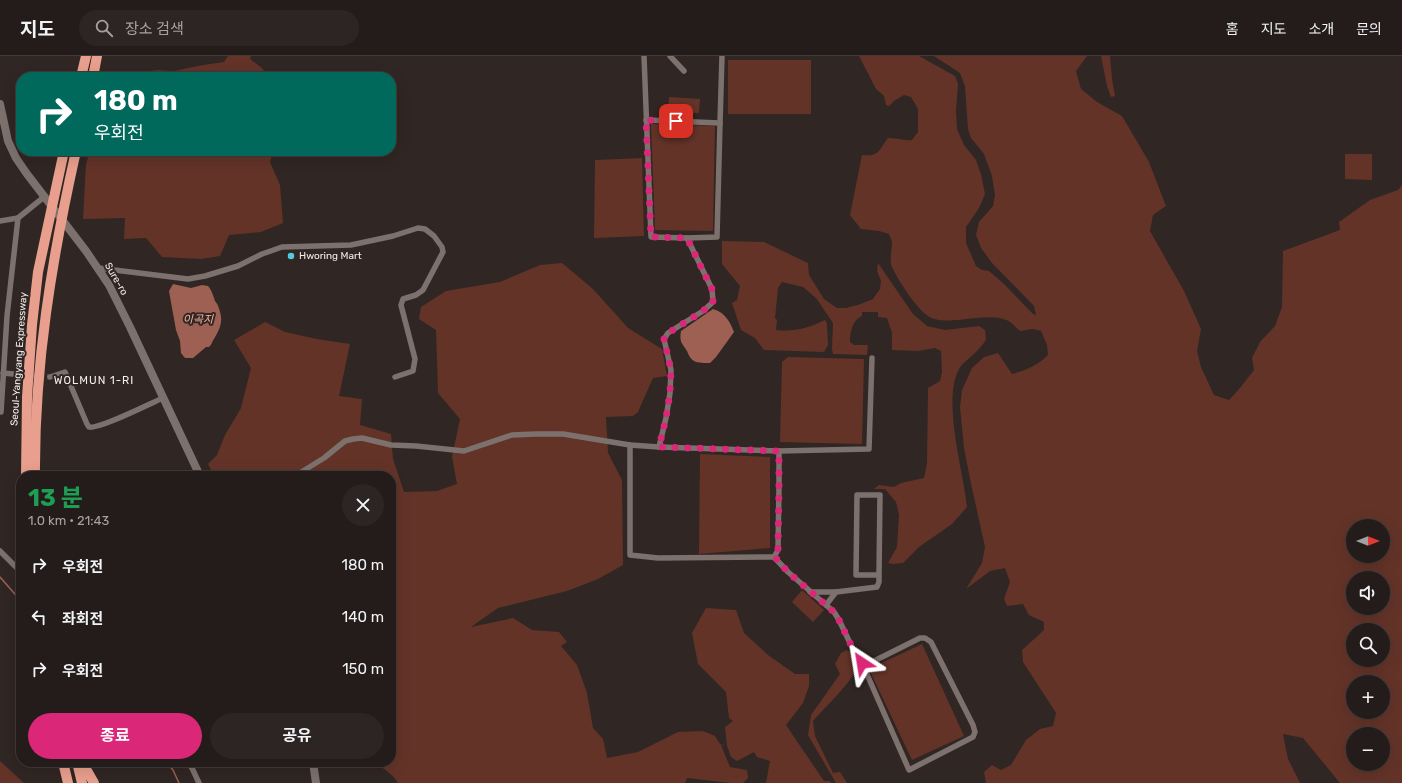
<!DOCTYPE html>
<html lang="ko">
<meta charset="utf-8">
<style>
body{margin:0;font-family:Rubik,"Noto Sans KR",sans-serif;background:#2c2523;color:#f1f3f6;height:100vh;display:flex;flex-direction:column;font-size:15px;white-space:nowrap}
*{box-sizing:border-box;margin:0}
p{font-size:13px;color:#a3a1a2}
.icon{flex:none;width:22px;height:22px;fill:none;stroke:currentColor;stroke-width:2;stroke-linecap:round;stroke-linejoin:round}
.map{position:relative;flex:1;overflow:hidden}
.sheet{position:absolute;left:16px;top:415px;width:380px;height:296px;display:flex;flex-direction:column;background:#241c1a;border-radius:16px;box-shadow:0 4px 16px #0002,0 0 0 1px #413a39}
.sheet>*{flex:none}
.hud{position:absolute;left:16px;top:16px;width:380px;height:84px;border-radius:16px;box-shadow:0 4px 16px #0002,0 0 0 1px #413a39;background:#00695c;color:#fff;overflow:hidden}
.needle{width:26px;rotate:90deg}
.buttons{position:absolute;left:1346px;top:463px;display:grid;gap:8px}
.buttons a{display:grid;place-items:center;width:44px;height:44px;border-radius:50%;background:#241c1a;box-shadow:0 4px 16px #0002,0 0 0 1px #413a39;font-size:20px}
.pin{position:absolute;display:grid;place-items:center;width:34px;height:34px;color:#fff;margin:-17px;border-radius:8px;box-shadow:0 2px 6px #0006}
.me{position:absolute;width:44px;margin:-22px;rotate:327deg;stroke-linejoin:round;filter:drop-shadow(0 0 3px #0008)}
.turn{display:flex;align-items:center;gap:14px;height:84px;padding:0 12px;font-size:18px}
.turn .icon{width:52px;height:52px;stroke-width:2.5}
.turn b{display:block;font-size:28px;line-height:34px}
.round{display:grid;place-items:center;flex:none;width:42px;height:42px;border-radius:21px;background:#2c2523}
.headline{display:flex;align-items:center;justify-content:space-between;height:68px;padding:0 12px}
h1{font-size:24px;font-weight:700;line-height:30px;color:#1e9e55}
.cta{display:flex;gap:8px;margin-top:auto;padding:8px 12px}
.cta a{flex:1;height:46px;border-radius:24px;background:#db2777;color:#fff;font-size:16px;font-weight:700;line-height:46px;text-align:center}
.cta a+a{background:#2c2523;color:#f1f3f6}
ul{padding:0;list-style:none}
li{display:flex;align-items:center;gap:12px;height:52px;padding:0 12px}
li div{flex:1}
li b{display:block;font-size:15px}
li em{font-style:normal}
header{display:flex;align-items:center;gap:24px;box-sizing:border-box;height:56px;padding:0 20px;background:#241c1a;border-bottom:1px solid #413a39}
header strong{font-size:19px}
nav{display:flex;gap:22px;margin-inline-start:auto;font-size:14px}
.search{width:280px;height:36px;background:#2c2523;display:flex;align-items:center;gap:10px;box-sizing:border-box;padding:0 14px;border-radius:22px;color:#a3a1a2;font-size:15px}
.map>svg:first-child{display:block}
.green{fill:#633328;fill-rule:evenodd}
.water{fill:#9d6052}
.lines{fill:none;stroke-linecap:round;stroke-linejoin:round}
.stream{stroke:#9d6052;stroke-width:1.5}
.street-tunnel{stroke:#4d4441;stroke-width:5.5;stroke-dasharray:5.5 3;stroke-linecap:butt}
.street{stroke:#7d716e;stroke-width:5.5}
.secondary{stroke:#7d716e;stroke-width:8}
.highway{stroke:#e99f8d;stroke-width:10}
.route{stroke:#db2777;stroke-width:7;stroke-dasharray:0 12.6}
.poi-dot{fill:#54cade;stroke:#302623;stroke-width:1.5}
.labels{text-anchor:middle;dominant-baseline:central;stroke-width:4;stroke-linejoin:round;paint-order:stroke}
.poi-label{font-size:10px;fill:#f4eeec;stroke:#302623;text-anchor:start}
.street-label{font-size:10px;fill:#f4eeec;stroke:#302623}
.water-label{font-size:11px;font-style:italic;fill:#feb4a2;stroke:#302623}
.neighbourhood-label{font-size:11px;letter-spacing:1px;fill:#f4eeec;stroke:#302623}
</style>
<header>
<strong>지도</strong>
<div class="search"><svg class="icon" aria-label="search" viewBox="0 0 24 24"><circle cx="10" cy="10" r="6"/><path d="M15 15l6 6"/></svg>장소 검색</div>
<nav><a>홈</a><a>지도</a><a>소개</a><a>문의</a></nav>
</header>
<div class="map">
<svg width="1402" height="727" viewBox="0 0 1402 727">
<rect width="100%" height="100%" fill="#302623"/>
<g class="green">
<path d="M228,0H251L250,3L263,13L266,21H139L142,16L158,14L174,15L203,9L224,6Z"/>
<path d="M859,0H919L955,20L958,28L956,55L957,73L964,89L976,104L981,118L985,138L979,152L966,171V187L976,210L982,214L989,215L1004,228L1033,258L1036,259L1034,250L992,207L981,192L976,179L979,166L993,150L995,139L992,120L984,98L971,82L968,73L965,30L960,17L934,0H1087L1076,15L1081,33L1097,46L1122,60L1149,106L1166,150L1153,159L1150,175L1184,235L1201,273L1197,295L1201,311L1214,339L1229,344L1240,332L1254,314L1252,302L1260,286L1275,270L1282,251L1283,195L1340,174L1339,166L1370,144L1398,134L1402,129V727H1340L1303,682L1283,678L1288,703L1300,727H986L984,716L992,709L1001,714L1011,709L1026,684L1040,673L1053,670L1056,657L1023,606L1022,594L1044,574V566L1029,559L1023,548L1007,550L1004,543L1010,526L1005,512L990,515L966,533L982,507L985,491L970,423L964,392L960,351L962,334L972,312L984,301L998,297L1012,318C1026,314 1037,310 1048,299L1047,289L1041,275L1033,273L1020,275C1016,272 1011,265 1006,264C985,255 946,272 928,260C916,252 898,224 892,211C889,203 892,195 892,187C892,184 890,181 889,178L879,175L861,173L850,159L862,99C879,101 879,94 888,82C897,82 904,85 912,84L918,76V53L911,41L904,39L894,45L889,50L886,49L884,40L876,33ZM1353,470H1383V500H1353ZM1353,522H1383V552H1353ZM1353,574H1383V604H1353ZM1353,626H1383V656H1353ZM1353,678H1383V708H1353Z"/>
<path d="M1101,0H1110L1112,23L1115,40L1111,41L1107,30Z"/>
<rect x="728" y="4" width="83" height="54"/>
<path d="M669,41L700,43L699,57L668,56Z"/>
<path d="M651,68L715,70L713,175L655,174Z"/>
<path d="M90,95H273L270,106L280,129L283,167L261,176L229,179L220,200L201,203L162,201L146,182L124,183L125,162L83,163L86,108Z"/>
<path d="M1345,98H1372V124L1345,123Z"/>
<path d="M642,102L644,180L594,182L595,104Z"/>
<path d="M722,185L764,186L808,207L809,219L824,243L837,252H846L858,249L873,243L880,233L881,225L877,215L878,207L913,258L927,270L945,274L979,270L985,274L986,284C983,288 980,292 976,296C972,300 965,305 961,310C940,339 964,417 967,451L952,468L919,491L903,507L893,508L888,507L897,491L899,459L896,446L885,433H874L879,429L894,431L901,427L924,422L927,408L928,332L940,325L942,316L941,295L935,292L918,295L892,294V277L887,262L878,261V256H862V260C852,264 850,277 850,286L854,289H868L867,299L833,298L832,293L833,267L816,242L803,231L782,226L778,232L775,262L777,264L776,274C794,276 809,272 825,264L827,268L828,289L824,296L764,294L755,282L741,274L732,247L737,244L740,230L722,208Z"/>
<path d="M562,207L593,233L628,272L662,293L667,320L653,322L638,356L633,360L606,361L608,397L622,424L623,509L598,523L567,535L498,552L471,571L513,562L532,574L559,576L567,586L561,590L577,609L587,637L593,672L603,683L607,702L638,696L678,676L703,675L715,680L720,688L727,690L725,671L733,665L729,662L726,636L698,608L692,577L706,552L736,554L744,577L768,599L795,618H809V630L803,647L786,669L824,725H830L831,727H766L770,705L757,701L754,696L737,705L731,701L727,690L721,689L730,711L747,714L748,722L743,727H731L687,722L685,727H398L393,720L375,706H391V420H214L208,408L217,399L225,379L241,352L251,312L234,284L265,266L285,276L317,283L350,288L339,340L362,343L360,369L391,378L393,403L404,436L437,435L457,428L452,401L460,363L438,337L436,274L419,263L421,251L446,235L500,226L540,209Z"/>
<path d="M788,301L864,303L862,388L780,386L782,306Z"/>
<path d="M700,398L770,401V492L699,498Z"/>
<path d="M802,534L824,554L813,566L792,546Z"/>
<path d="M922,588L964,680L912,704L869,613Z"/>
<path d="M847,594L853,597L859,606C856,623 825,651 813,665L815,680L833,717L840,716L847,727H836L808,679L811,659L840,618L835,608L841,597Z"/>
<path d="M0,705L24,727H0Z"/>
</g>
<g class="water">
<path d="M173,228L191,232L202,229L208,230C212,235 213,239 215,245C216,247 218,248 218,250C224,264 221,271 214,283C212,286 212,288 209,291H206L193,302H185L181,297L180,285L176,274L169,235Z"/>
<path d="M713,253C725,256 730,266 734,276L716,301L710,307C705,307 698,307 694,305C690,302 689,300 687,295C682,287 679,286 681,275Z"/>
</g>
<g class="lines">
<g class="stream">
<path d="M0,521L21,545"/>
<path d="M166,706L173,714L179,727"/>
</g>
<path class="street-tunnel" d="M13,318L50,321"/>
<g class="street">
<path d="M644,0L651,181L687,182L712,233L713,246L703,255L668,277L664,283L671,314L670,337L666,362L659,391"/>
<path d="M670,0L684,15"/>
<path d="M646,64L720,67L717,181L687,182"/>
<path d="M720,67L722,0"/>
<path d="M0,165L18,162L44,141"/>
<path d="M98,212L188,223L205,220L238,210L262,198L282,191L351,189L393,180L418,172L425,173L434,180L442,191L443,196L423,234L416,239L403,243L401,249L415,303L413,315L395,321"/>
<path d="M3,317L13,318"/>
<path d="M50,321L65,316L87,368L89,371C98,374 151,347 163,342"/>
<path d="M1,356L7,260L18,162"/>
<path d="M630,389V499L658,502L774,501L778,494L779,431V395"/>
<path d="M295,420L324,402L345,385L353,383L362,382L391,389L416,390L464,395L512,379L536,378H563L630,389L659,391L779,395L869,393L872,302"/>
<path d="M0,495L21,516"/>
<path d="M774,501L788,516L834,556L839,564L852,591L862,607L909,714L973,681L975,676L973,669L931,586L925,582H920L864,610"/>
<path d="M810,536H836"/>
<path d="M826,549L836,536L877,531L879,526V519L880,439H857L856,519H879"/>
<path d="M187,706L192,712L199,727"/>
</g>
<g class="secondary">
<path d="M0,48L8,85L16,102L27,118L86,195L109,229L130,271L200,420"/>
<path d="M313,706L316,727"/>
</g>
<g class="highway">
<path d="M81,21L86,0"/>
<path d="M93,21L97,0"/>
<path d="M26,420L27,341L32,269L38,216L64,95"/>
<path d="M35,420C34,310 52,202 76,95"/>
<path d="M63,706L68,727"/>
<path d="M77,706L82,727"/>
<path d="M82,706L94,727"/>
</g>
</g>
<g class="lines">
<path class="route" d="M676,65L646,64L651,181L687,182L712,233L713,246L703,255L668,277L664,283L671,314L670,337L666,362L659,391L779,395V431L778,494L774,500L788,516L834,556L839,564L852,591L862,607"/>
</g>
<circle class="poi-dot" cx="291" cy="200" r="4"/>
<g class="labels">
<g class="poi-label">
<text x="299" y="200">Hworing Mart</text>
</g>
<g class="street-label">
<text transform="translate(116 223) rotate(60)">Sure-ro</text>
<text transform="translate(19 303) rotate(-86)">Seoul-Yangyang Expressway</text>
</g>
<g class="water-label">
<text x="198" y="263">이곡지</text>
</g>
<g class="neighbourhood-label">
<text x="94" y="324">WOLMUN 1-RI</text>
</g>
</g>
</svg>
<div class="buttons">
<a><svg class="needle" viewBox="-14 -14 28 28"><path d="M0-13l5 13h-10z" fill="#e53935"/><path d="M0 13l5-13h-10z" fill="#a3a1a2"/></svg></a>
<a><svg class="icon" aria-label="sound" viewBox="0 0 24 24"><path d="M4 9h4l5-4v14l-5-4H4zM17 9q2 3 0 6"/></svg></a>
<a><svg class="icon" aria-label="search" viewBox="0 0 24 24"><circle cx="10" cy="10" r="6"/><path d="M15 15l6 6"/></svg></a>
<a>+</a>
<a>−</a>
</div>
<div class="pin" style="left:676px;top:65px;background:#d93025"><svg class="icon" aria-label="arrive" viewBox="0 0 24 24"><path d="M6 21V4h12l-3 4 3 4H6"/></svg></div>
<svg class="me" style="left:862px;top:607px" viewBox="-20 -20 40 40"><path d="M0-17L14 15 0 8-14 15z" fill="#db2777" stroke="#fff" stroke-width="4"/></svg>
<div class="hud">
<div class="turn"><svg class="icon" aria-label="right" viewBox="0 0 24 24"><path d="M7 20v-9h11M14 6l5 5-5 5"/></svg><div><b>180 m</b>우회전</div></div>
</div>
<section class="sheet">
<div class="headline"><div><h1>13 분</h1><p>1.0 km · 21:43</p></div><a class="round"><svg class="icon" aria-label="close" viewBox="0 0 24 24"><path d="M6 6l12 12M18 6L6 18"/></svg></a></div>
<ul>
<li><svg class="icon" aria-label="right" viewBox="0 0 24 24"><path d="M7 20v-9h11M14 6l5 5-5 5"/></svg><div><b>우회전</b></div><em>180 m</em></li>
<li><svg class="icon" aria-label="left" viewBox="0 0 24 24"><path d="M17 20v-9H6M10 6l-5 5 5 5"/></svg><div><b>좌회전</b></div><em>140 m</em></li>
<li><svg class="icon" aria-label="right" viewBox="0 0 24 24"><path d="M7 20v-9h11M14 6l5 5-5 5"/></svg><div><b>우회전</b></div><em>150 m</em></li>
</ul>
<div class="cta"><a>종료</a><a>공유</a></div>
</section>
</div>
